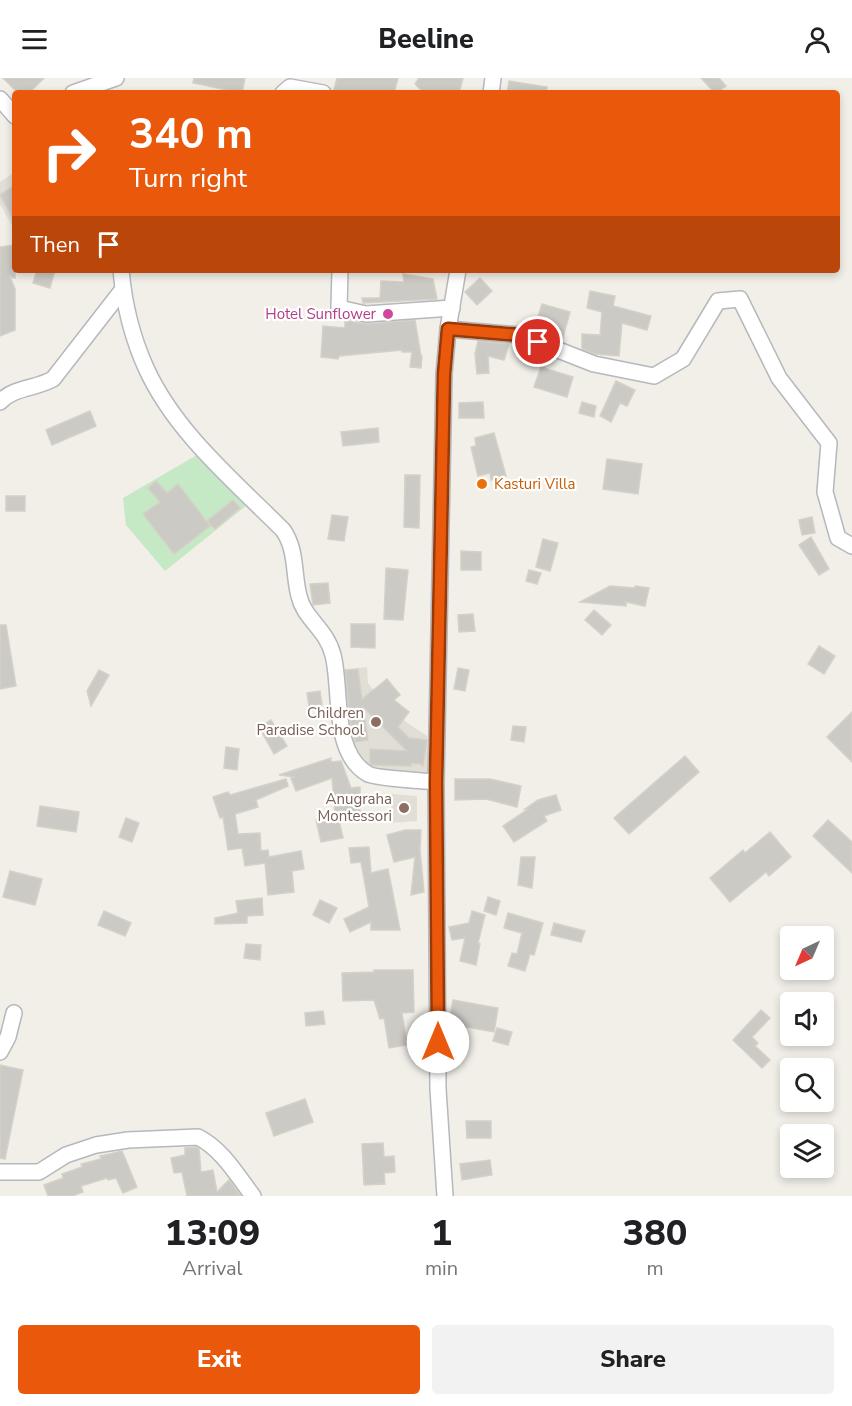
<!DOCTYPE html>
<style>
body{margin:0;font-family:"Nunito Sans",sans-serif;background:#f2f2f2;color:#202124;height:100vh;display:flex;flex-direction:column;font-size:22px;white-space:nowrap}
*{box-sizing:border-box;margin:0}
p{font-size:20px;color:#757577}
.icon{flex:none;width:33px;height:33px;fill:none;stroke:currentColor;stroke-width:2;stroke-linecap:round;stroke-linejoin:round}
.map{position:relative;height:1118px;overflow:hidden}
.side{display:flex;flex-direction:column;background:#fff;flex:1}
.side>*{flex:none}
.hud{position:absolute;left:12px;top:12px;width:828px;height:183px;border-radius:6px;box-shadow:0 3px 9px #0003;background:#ea580c;color:#fff;overflow:hidden}
.needle{width:39px;rotate:224deg}
.fabs{position:absolute;left:780px;top:848px;display:grid;gap:12px}
.fabs a{display:grid;place-items:center;width:54px;height:54px;border-radius:6px;background:#fff;box-shadow:0 3px 9px #0003;font-size:30px}
.pin{position:absolute;display:grid;place-items:center;width:51px;height:51px;color:#fff;margin:-26px;border:3px solid #fff;border-radius:50%;box-shadow:0 2px 6px #0007}
.me{position:absolute;width:66px;margin:-33px;rotate:0deg;stroke-linejoin:round;filter:drop-shadow(0 0 4px #0008)}
.turn{display:flex;align-items:center;gap:21px;height:126px;padding:0 18px;font-size:27px}
.turn .icon{width:78px;height:78px;stroke-width:2.5}
.turn b{display:block;font-size:42px;line-height:51px}
.then{display:flex;align-items:center;height:57px;padding:0 18px;background:#0003;gap:12px;font-size:22px}
.eta{display:flex;justify-content:space-evenly;align-items:center;height:102px;text-align:center}
.eta b{font-size:36px;font-weight:800;line-height:42px}
.button{display:flex;gap:12px;margin-top:auto;padding:12px 18px}
.button a{flex:1;height:69px;border-radius:6px;background:#ea580c;color:#fff;font-size:24px;font-weight:800;line-height:69px;text-align:center}
.button a+a{background:#f2f2f2;color:#202124}
header{display:flex;justify-content:space-between;align-items:center;height:78px;padding:0 18px;background:#fff;font-size:27px;font-weight:800}
.map>svg:first-child{display:block}
.education{fill:#e1ded6}
.green{fill:#c5e8c5}
.building{fill:#cccac5;stroke:#d6d1c6;stroke-width:1.5}
.lines{fill:none;stroke-linecap:round;stroke-linejoin:round}
.minor-casing{stroke:#b5b8bc;stroke-width:18}
.minor{stroke:#fff;stroke-width:15}
.route-casing{stroke:#983908;stroke-width:15}
.route{stroke:#ea580c;stroke-width:10}
.hotel-dot{fill:#d1479c;stroke:#fff;stroke-width:2}
.food-dot{fill:#e8710a;stroke:#fff;stroke-width:2}
.education-dot{fill:#8d6e63;stroke:#fff;stroke-width:2}
.labels{text-anchor:middle;dominant-baseline:central;stroke-width:4.5;stroke-linejoin:round;paint-order:stroke}
.hotel-label{font-size:15px;fill:#b23c85;stroke:#fff;text-anchor:end}
.food-label{font-size:15px;fill:#c56008;stroke:#fff;text-anchor:start}
.education-label{font-size:15px;fill:#785e54;stroke:#fff;text-anchor:end}
</style>
<header><svg class="icon" aria-label="menu" viewBox="0 0 24 24"><path d="M4 6h16M4 12h16M4 18h16"/></svg>Beeline<svg class="icon" aria-label="person" viewBox="0 0 24 24"><circle cx="12" cy="8" r="4"/><path d="M4 21q1-7 8-7t8 7"/></svg></header>
<div class="map">
<svg width="852" height="1118" viewBox="0 0 852 1118">
<rect width="100%" height="100%" fill="#f1efe8"/>
<g class="education">
<path d="M15,94V151H14L0,126V104Z"/>
<path d="M367,589L368,605L387,631L427,658L429,698L377,695L348,665L338,593Z"/>
<path d="M392,716L417,718V743L391,745Z"/>
</g>
<path class="green" d="M197,377L247,427L165,493L126,447L123,420Z"/>
<g class="building">
<path d="M3,0H44L29,15H18Z"/>
<path d="M194,0H245L242,15L193,5Z"/>
<path d="M337,0H398L394,15H333Z"/>
<path d="M419,0H463L459,15H424L415,6Z"/>
<path d="M701,0H719L726,8L715,15Z"/>
<path d="M509,3L547,9L546,15H507Z"/>
<path d="M15,107V144L0,117Z"/>
<path d="M15,167V200L10,199L15,211V252L0,258V169Z"/>
<path d="M37,192H55L50,210L33,205Z"/>
<path d="M403,196L433,201L437,221L363,225L362,220H380L381,203L404,204Z"/>
<path d="M480,200L492,213L477,227L465,214Z"/>
<path d="M590,213L615,218L613,228L651,238L647,252L622,245L619,278L595,276L582,271V256L600,257L602,234L587,230Z"/>
<path d="M542,226L570,234L562,263L534,252Z"/>
<path d="M345,242L366,246L415,242L421,278H422L421,290L410,289L412,274H402V272L339,278L338,281L321,279L323,248L345,250Z"/>
<path d="M478,263L509,266L504,282L488,278L489,295L477,296L475,276Z"/>
<path d="M541,289L573,299L567,319L534,309Z"/>
<path d="M616,303L635,312L627,328L620,325L611,344L600,338Z"/>
<path d="M483,324L484,340H459V325Z"/>
<path d="M582,324L596,328L594,339L579,335Z"/>
<path d="M90,333L96,348L52,367L46,352Z"/>
<path d="M378,350L379,364L343,368L341,354Z"/>
<path d="M494,355L506,398L491,402L490,395L478,398L471,369L476,368L475,360Z"/>
<path d="M607,381L642,386L638,416L603,411Z"/>
<path d="M405,397H420L419,450L404,449Z"/>
<path d="M156,403L167,415L178,406L210,448L174,476L143,436L160,424L148,410Z"/>
<rect x="6" y="418" width="19" height="15"/>
<path d="M233,422L240,430L215,451L207,443Z"/>
<path d="M332,437L348,439L344,463L328,461Z"/>
<path d="M812,439L815,455L802,457L799,442Z"/>
<path d="M811,459L829,491L819,497L799,467Z"/>
<path d="M543,461L558,465L550,493L536,489Z"/>
<path d="M461,473L481,474V492H461Z"/>
<path d="M386,490L408,492L403,542L384,541Z"/>
<path d="M529,492L541,495L537,506L526,503Z"/>
<path d="M328,505L330,525L313,527L310,506Z"/>
<path d="M610,508L635,510V508L649,510L645,528L626,524V528L580,524Z"/>
<path d="M594,532L611,547L602,557L585,542Z"/>
<path d="M473,536L475,553L459,554L458,537Z"/>
<path d="M351,546H375V570L351,569Z"/>
<path d="M0,547H6L16,608L0,611Z"/>
<path d="M819,568L835,578L824,596L808,586Z"/>
<path d="M458,590L469,592L465,613L454,611Z"/>
<path d="M358,591L362,621L387,601L400,617L394,622L409,634L398,649L409,660L427,662L423,688L420,686L411,685V688L372,687L370,685V671L407,673L363,629L368,662L355,664L350,640L345,592Z"/>
<path d="M99,592L109,597L91,628L87,613Z"/>
<path d="M320,613L322,627L309,629L307,615Z"/>
<path d="M852,634V684L827,659Z"/>
<path d="M271,642L287,668L274,676L259,649Z"/>
<path d="M513,648L526,649L524,664L511,662Z"/>
<path d="M226,669L239,671L237,692L224,690Z"/>
<path d="M685,678L699,694L629,756L614,740Z"/>
<path d="M331,680V684L341,683L351,710L360,709V738L335,736L332,700L296,713L291,700L295,699L279,697Z"/>
<path d="M286,701L288,708L256,722L258,729L235,736L238,756L260,755L261,773L268,772L269,779L301,773L304,791L292,793L294,814L268,817L265,785L245,788L242,770L228,772L223,739L220,740L213,719L228,714L230,717Z"/>
<path d="M455,701H490L521,708L517,729L486,721L455,722Z"/>
<path d="M556,717L561,732L544,738L547,743L514,764L503,748L528,731H525L538,722Z"/>
<path d="M40,728L79,734L76,754L37,748Z"/>
<path d="M338,738L343,760L321,764L316,742Z"/>
<path d="M126,740L139,745L132,764L119,759Z"/>
<path d="M828,742L852,764V795L813,758Z"/>
<path d="M405,752H421L420,772L424,814L411,817L415,779L394,784L387,757Z"/>
<path d="M770,754L791,779L769,798L766,794L730,824L710,800L743,772L745,775Z"/>
<path d="M369,769L371,795L388,791L400,852H371V844L350,854L344,841L369,829L361,784L351,785L349,770Z"/>
<path d="M521,779H535L532,810L518,807Z"/>
<path d="M10,793L42,801L35,827L3,819Z"/>
<path d="M488,819L500,823L496,837L484,833Z"/>
<path d="M262,820L263,837L247,838V845L215,846V840L238,835L236,823Z"/>
<path d="M320,822L337,830L329,845L313,837Z"/>
<path d="M104,833L131,845L125,858L98,847Z"/>
<path d="M472,833L485,837L478,865L480,866L476,887L460,883L465,860L452,862L449,849L469,845Z"/>
<path d="M508,835L543,845L534,877L530,876L525,893L508,888L512,875L517,876L522,855L504,850Z"/>
<path d="M554,845L585,853L581,864L551,857Z"/>
<path d="M246,866L261,867L260,882L244,880Z"/>
<path d="M374,892H413L414,934L402,935L407,967L389,970L384,940L380,941L374,922L343,923L342,895L374,894Z"/>
<path d="M453,922L498,930L494,954L449,946Z"/>
<path d="M761,932L770,940L752,959L758,965L755,968L770,982L762,990L733,962Z"/>
<path d="M323,933L325,946L306,948L305,935Z"/>
<path d="M497,950L512,954L508,967L493,963Z"/>
<path d="M0,987L23,992L5,1081L0,1080Z"/>
<path d="M305,1021L313,1044L274,1058L266,1035Z"/>
<path d="M466,1043H491V1060H467Z"/>
<path d="M383,1065L384,1079L394,1078L395,1094L384,1095L385,1106L364,1107L362,1066Z"/>
<path d="M196,1069L199,1071L201,1094L213,1092L217,1114L229,1102L241,1118H187L182,1094L174,1095L171,1080L185,1077V1070Z"/>
<path d="M122,1073L137,1109L123,1115L116,1100L108,1102L107,1100L81,1108L83,1114L72,1118H48L44,1107L63,1100L62,1096L82,1089L81,1086L101,1081L100,1078Z"/>
<path d="M490,1082L492,1097L462,1102L460,1086Z"/>
</g>
<g class="lines">
<defs>
<g id="minor">
<path d="M73,15L116,0"/>
<path d="M283,15L290,9L323,15"/>
<path d="M491,15L493,0"/>
<path d="M0,21L15,38"/>
<path d="M121,192C124,226 132,259 146,290C175,354 234,403 283,452C297,472 293,495 299,518C304,541 326,550 333,577C342,612 331,675 368,696C374,700 424,703 436,704"/>
<path d="M340,192L339,230L366,236L452,230"/>
<path d="M448,251L520,257L594,286L654,298L683,281L718,223L740,221L779,300L829,365L825,414L838,460L852,468"/>
<path d="M0,324C14,309 35,311 53,301L123,211"/>
<path d="M0,974L8,959L14,935"/>
<path d="M0,1094H39L66,1077L96,1067L128,1062L198,1059C222,1071 237,1097 253,1118"/>
<path d="M445,1118L438,1011L436,704L444,296L448,251L458,192"/>
</g>
</defs>
<use href="#minor" class="minor-casing"/>
<use href="#minor" class="minor"/>
</g>
<g class="lines">
<defs>
<path id="route" d="M438,964L436,704L444,296L448,251L520,257L538,264"/>
</defs>
<use href="#route" class="route-casing"/>
<use href="#route" class="route"/>
</g>
<circle class="hotel-dot" cx="388" cy="236" r="6"/>
<circle class="food-dot" cx="482" cy="406" r="6"/>
<g class="education-dot">
<circle cx="376" cy="644" r="6"/>
<circle cx="404" cy="730" r="6"/>
</g>
<g class="labels">
<g class="hotel-label">
<text x="376" y="236">Hotel Sunflower</text>
</g>
<g class="food-label">
<text x="494" y="406">Kasturi Villa</text>
</g>
<g class="education-label">
<text x="364" y="635">Children<tspan x="364" dy="17">Paradise School</tspan></text>
<text x="392" y="721">Anugraha<tspan x="392" dy="17">Montessori</tspan></text>
</g>
</g>
</svg>
<div class="fabs">
<a><svg class="needle" viewBox="-14 -14 28 28"><path d="M0-13l5 13h-10z" fill="#e53935"/><path d="M0 13l5-13h-10z" fill="#757577"/></svg></a>
<a><svg class="icon" aria-label="sound" viewBox="0 0 24 24"><path d="M4 9h4l5-4v14l-5-4H4zM17 9q2 3 0 6"/></svg></a>
<a><svg class="icon" aria-label="search" viewBox="0 0 24 24"><circle cx="10" cy="10" r="6"/><path d="M15 15l6 6"/></svg></a>
<a><svg class="icon" aria-label="layers" viewBox="0 0 24 24"><path d="M12 4l9 5-9 5-9-5zM3 14l9 5 9-5"/></svg></a>
</div>
<div class="pin" style="left:538px;top:264px;background:#d93025"><svg class="icon" aria-label="arrive" viewBox="0 0 24 24"><path d="M6 21V4h12l-3 4 3 4H6"/></svg></div>
<svg class="me" style="left:438px;top:964px" viewBox="-20 -20 40 40"><circle r="19" fill="#fff"/><path d="M0-13L10 11 0 6-10 11z" fill="#ea580c"/></svg>
<div class="hud">
<div class="turn"><svg class="icon" aria-label="right" viewBox="0 0 24 24"><path d="M7 20v-9h11M14 6l5 5-5 5"/></svg><div><b>340 m</b>Turn right</div></div>
<div class="then">Then<svg class="icon" aria-label="arrive" viewBox="0 0 24 24"><path d="M6 21V4h12l-3 4 3 4H6"/></svg></div>
</div>
</div>
<section class="side">
<div class="eta">
<div><b>13:09</b><p>Arrival</p></div>
<div><b>1</b><p>min</p></div>
<div><b>380</b><p>m</p></div>
</div>
<div class="button"><a>Exit</a><a>Share</a></div>
</section>
